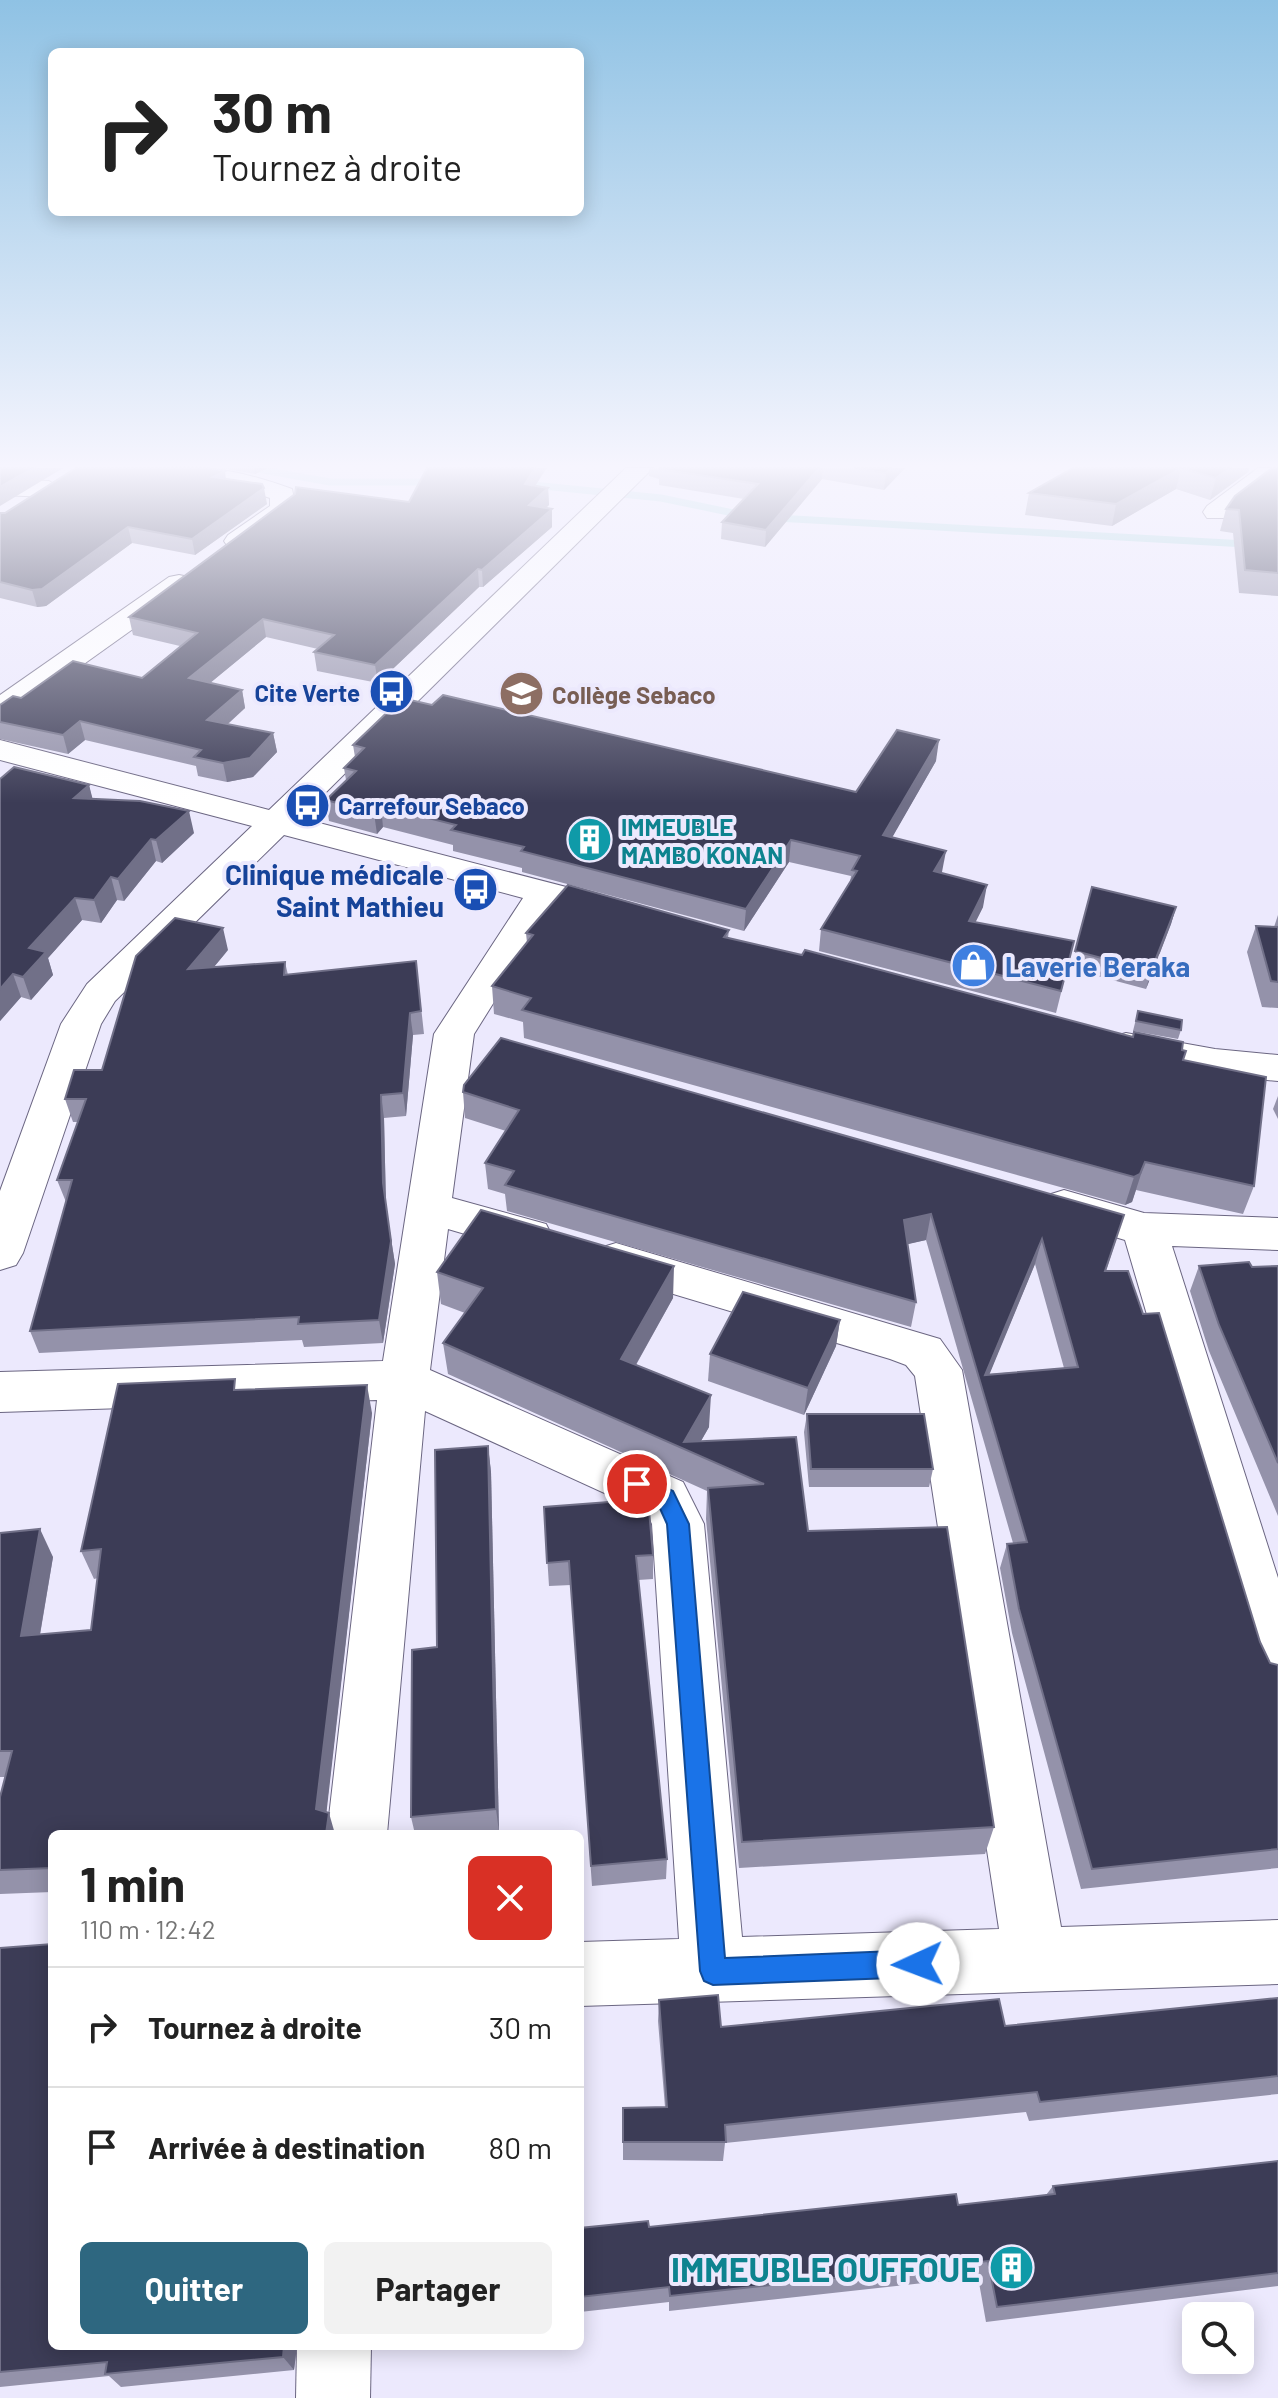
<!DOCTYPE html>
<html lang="fr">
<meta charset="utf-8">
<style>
body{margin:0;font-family:Barlow,sans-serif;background:#f2f2f2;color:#222;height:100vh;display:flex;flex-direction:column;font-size:30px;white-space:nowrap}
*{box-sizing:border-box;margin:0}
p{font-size:26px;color:#767676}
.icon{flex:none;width:44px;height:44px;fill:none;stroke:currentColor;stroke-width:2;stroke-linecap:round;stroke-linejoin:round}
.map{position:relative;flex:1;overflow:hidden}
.drawer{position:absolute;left:48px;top:1830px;width:536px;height:520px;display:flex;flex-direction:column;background:#fff;border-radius:12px;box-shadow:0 4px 20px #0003}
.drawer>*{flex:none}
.guide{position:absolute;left:48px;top:48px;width:536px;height:168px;border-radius:12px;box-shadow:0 4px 20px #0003;background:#fff;color:#222;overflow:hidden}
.tools{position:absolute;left:1182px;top:2302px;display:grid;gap:16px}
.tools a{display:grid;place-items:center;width:72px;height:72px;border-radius:12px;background:#fff;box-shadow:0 4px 20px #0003;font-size:40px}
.pin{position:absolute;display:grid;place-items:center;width:68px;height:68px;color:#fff;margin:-34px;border:4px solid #fff;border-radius:50%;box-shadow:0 2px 8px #0007}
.me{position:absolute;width:88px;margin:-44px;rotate:268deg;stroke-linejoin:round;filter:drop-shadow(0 0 6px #0008)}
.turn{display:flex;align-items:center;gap:28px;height:168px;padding:0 32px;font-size:36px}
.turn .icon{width:104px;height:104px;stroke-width:2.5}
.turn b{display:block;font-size:56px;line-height:68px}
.round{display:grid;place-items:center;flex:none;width:84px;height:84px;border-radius:12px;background:#f2f2f2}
.headline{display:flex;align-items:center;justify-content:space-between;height:136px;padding:0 32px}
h1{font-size:48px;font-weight:700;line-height:60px}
.cta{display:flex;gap:16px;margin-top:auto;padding:16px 32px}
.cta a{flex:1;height:92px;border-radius:12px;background:#2e6780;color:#fff;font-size:32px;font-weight:700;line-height:92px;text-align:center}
.cta a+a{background:#f2f2f2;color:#222}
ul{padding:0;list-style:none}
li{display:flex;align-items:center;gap:24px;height:120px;padding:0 32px;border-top:2px solid #e0e0e0}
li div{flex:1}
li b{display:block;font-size:30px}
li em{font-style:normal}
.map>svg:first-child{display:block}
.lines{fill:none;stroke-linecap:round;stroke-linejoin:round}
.stream{stroke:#aad6dd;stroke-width:7}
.minor-casing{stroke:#6b6682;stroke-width:2}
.minor{fill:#fff;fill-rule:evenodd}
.wall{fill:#9492aa;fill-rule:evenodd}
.shaded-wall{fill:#717088}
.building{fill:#3c3c56;stroke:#717088;stroke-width:2;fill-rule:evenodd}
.route{fill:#1a73e8;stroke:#114b97;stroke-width:2}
.labels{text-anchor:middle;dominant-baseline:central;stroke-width:8;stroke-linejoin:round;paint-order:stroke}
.far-transit-label{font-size:24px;font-weight:bold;fill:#164399;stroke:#ece9fd;text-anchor:end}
.far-education-label{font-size:24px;font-weight:bold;fill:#785e54;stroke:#ece9fd;text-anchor:start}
.far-culture-label{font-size:24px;font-weight:bold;fill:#0d838f;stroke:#ece9fd;text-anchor:start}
.transit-label{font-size:28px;font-weight:bold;fill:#164399;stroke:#ece9fd;text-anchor:end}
.shop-label{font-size:28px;font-weight:bold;fill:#366cbe;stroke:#ece9fd;text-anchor:start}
.near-culture-label{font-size:34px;font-weight:bold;fill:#0d838f;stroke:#ece9fd;text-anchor:end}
</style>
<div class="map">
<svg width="1278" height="2398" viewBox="0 0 1278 2398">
<rect width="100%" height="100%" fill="#ece9fd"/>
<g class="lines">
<g class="stream">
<path d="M251,468L330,482H434"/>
<path d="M523,484L661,498L743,515"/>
<path d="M776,518L1246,544"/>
</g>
<defs>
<g id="minor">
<path d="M170,468C215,465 250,474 292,489L296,509L248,547H228L224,541L228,535L270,506V498L231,485L174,473Z"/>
<path d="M626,468H653L300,818L628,903L633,911L628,919L615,922L554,906L474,1034L452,1198L546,1224L552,1236L546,1248L530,1253L448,1229L430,1370L683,1482L704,1524L742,1937L999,1929L915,1376L906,1365L890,1359L600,1272L593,1260L600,1248L616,1243L940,1339L962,1370L1061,1927L1278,1920V1984L580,2006V1942L679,1939L652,1524L646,1512L425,1411L387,1834H327L377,1400L0,1412V1372L383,1361L434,1034L523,898L284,835L115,1001L101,1024L23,1253L16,1265L0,1270V1191L61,1024L87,984L252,826L0,760V740L269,810Z"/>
<path d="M1258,468H1278V476L1225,518H1207L1203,512L1207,506Z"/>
<path d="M0,479L49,481L62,489L49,497L0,495Z"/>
<path d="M179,575L189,577L193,583L189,589L11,716L0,718V695L169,577Z"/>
<path d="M1126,1033L1215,1049L1278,1055V1081L1215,1075L1112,1055L1106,1046L1112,1037Z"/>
<path d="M1064,1190L1144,1213L1278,1218V1250L1172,1246L1278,1578V1691L1258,1683L1250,1665L1125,1240L1048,1217L1042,1206L1048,1195Z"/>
<path d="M297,2346H371L370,2398H296Z"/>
</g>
</defs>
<use href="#minor" class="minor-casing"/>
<use href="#minor" class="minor"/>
</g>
<g class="wall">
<path d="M221,468H268L255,474Z"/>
<path d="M427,468H547L535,486L548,488L549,505L546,508L552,527L483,587H479L378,683L317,671L314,652L318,649L266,637L210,683L242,690L245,708L228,724L273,733L277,752L253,777L227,782L198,776L196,766L85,740L68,754L0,739V705L21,698L142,678L180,646L133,635L129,617L409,502Z"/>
<path d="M649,468H905L884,490L822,479L765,547L721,539L722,522L744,499L659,485V479L649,476Z"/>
<path d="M1073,468H1249L1248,472L1210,500L1176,489L1112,526L1025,515L1029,493Z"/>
<path d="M1278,468V596L1239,593L1233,533L1220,531L1226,509Z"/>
<path d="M226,479L267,504L195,555L132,543L46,606L37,607L0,598V513Z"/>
<path d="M432,705L856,792L936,761L892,837L942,872V873L983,907L975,923L1074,941L1056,1013L819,951L821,929L850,882L851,876L789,862L744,931L522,872V868L453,851V845L383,827L377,834L329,821L326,800L346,780L344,768L355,757L353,745Z"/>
<path d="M0,779L89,785L92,799L194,833L162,863L156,861L124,901L117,900L101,923L82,920L48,958L53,975L31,1000L21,997L0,1021Z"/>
<path d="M1092,887L1176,907L1171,924L1146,989L1071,969Z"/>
<path d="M1278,915V1008L1262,1007L1247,952L1256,926L1274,927Z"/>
<path d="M729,930L728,938L1182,1050L1183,1060L1254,1186L1243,1214L1136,1190L1132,1202L1125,1205L524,1038L523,1022L494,1014L492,986L527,943L526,933Z"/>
<path d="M228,950L214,967L285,962L288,975L416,961L424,1034L413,1035L406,1116L384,1118L386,1206L395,1264L383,1343L304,1347L302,1340L39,1353L30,1331L66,1202L57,1180L78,1122H73L65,1099L102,1070Z"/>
<path d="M1138,1011L1181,1030L1178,1039L1133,1031Z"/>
<path d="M463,1092L1124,1215L1106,1271L1143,1314L1260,1642L1270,1663L1278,1665V1868L1081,1889L1012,1633L1000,1568L1007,1544L1013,1543L926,1240L907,1244L916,1302L911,1327L507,1211L505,1194L488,1189L485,1163L506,1131L465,1118ZM1035,1264L1064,1368L989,1374Z"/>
<path d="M1278,1096V1119L1273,1109Z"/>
<path d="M1199,1266L1252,1267L1278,1266V1516L1209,1351L1190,1291Z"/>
<path d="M437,1272L673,1298L636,1365L709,1427L701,1441L796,1437L808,1531L994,1827L985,1854L739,1868L706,1519L707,1491L448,1374L443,1343L465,1313L441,1304Z"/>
<path d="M840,1320L836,1346L804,1415L708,1381L710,1354Z"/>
<path d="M238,1389L372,1413L326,1812L52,1834V1892L0,1894V1797L5,1777H0V1533L53,1557L40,1635L91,1630L98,1578L94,1579L81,1551Z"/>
<path d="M807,1414L933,1469L929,1487H809L804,1432Z"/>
<path d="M488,1446L491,1472L499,1832L472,1834H415L411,1817L437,1647Z"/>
<path d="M544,1507L653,1555V1579L638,1580L667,1859L666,1879L592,1886L571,1585L549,1586Z"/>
<path d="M0,1948L52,2346H297L294,2370L121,2387L109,2376L0,2387Z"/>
<path d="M1278,1998V2094L1029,2121L1026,2112L725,2143L723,2161L623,2160V2142L665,2107L658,2021L659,2000L721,2027L1005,2026Z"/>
<path d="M1278,2161V2286L986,2322L978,2277L669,2311V2302L580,2312V2228L649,2227L958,2205L1046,2195L1053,2186Z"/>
</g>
<g class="shaded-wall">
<path d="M33,468H63L0,506V487Z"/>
<path d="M254,468H268L255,474Z"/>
<path d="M535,468H546L526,501L525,484Z"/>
<path d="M819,468H823L822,479L765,547L766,530Z"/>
<path d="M891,468H905L884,490L886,473Z"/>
<path d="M1181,468L1176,489L1112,526L1116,504Z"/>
<path d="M1230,468H1249L1248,472L1210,500L1216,478Z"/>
<path d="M225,471L227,487L213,477Z"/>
<path d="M264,488L267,504L195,555L192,539Z"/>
<path d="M548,488L549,505L530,522L529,505Z"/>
<path d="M552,509V527L483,587L482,570Z"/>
<path d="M128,527L132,543L46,606L37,607L32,590Z"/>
<path d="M478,569L479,587L378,683L375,665Z"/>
<path d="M263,619L266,637L193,697L189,678Z"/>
<path d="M242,690L245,708L211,739L207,720Z"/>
<path d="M80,721L85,740L68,754L63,735Z"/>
<path d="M273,733L277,752L253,777L227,782L223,763Z"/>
<path d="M939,740L936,761L881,857L883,835Z"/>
<path d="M89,785L95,808L74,798Z"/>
<path d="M381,806L383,827L377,834L374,813Z"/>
<path d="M189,811L194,833L162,863L156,840Z"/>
<path d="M151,839L156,861L124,901L118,879Z"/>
<path d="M791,840L789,862L744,931L746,909Z"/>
<path d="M946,851L942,872L930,893L934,871Z"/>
<path d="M111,877L117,900L101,923L94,900Z"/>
<path d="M987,885L983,907L965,943L969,921Z"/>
<path d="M75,898L82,920L48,958L53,975L31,1000L23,977L29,948Z"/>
<path d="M1176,907L1171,924L1146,989L1151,971Z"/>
<path d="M223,928L228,950L193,992L188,969Z"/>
<path d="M13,974L21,997L0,1021V989Z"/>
<path d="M410,1013L413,1035L406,1116L403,1093Z"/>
<path d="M381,1095L384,1118L386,1206L395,1264L383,1343L379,1320L383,1183Z"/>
<path d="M1145,1162L1132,1202L1125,1205L1134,1177Z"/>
<path d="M931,1214L926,1240L900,1246L904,1220Z"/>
<path d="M1042,1239L1035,1264L983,1390L985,1375Z"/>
<path d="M674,1266L673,1298L621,1391V1359Z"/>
<path d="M840,1320L836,1346L804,1415L808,1388Z"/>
<path d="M367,1385L372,1413L324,1834L316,1809Z"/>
<path d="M711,1395L709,1427L694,1453L684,1442Z"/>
<path d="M488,1446L491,1472L499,1832L496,1809Z"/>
<path d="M40,1529L53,1557L35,1663L21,1636Z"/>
<path d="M329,1813L335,1834H326Z"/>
<path d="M284,2346H297L294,2370L283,2357Z"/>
</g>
<g class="building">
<path d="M0,468H33L0,487Z"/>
<path d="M76,468H206L225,471L213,477L262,484L264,488L192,539L128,527L42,589L32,590L0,582V513H5Z"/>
<path d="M427,468H535L525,484L548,488L529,505L552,509L482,570L478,569L375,665L314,652L334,635L263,619L189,678L242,690L207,720L273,733L250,758L223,763L194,757L201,750L80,721L63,735L0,722V705L13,696L21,698L73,661L142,678L197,633L129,617L295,494L296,487L409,502Z"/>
<path d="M660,468H819L766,530L722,522L758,484L659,469Z"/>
<path d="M854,468H891L886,473Z"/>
<path d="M1073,468H1181L1116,504L1029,493Z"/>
<path d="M1181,468H1230L1216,478Z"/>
<path d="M1272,468H1278V573L1245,570L1239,510L1226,509L1235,496Z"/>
<path d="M443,695L856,792L897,730L939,740L883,835L946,851L934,871L987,885L969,921L1074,941L1061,991L821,929L857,871L852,870L860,856L791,840L746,909L521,851L524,847L451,830L456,825L381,806L374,813L326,800L356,771L344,768L364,748L353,745L402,698L432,705Z"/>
<path d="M14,767L89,785L74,798L140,801L189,811L156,840L151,839L118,879L111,877L94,900L75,898L29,948L46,952L23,977L13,974L0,989V779Z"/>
<path d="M568,885L729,930L724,937L802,955L805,950L1133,1037L1134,1032L1183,1042L1182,1050L1186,1051L1183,1060L1266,1077L1254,1186L1145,1162L1140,1174L1134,1177L522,1010L531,998L492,986L533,935L526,933Z"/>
<path d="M1092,887L1176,907L1151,971L1075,951Z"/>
<path d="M175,918L223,928L188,969L285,962L284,975L416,961L421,1011L410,1013L403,1093L381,1095L383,1183L391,1241L379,1320L298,1324L299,1317L30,1331L72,1180H57L86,1099H65L74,1070H102L136,956Z"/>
<path d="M1256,926L1278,927V982L1271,981Z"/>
<path d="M1138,1011L1182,1020L1181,1030L1136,1021Z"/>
<path d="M501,1038L1124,1215L1105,1271H1128L1143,1314L1159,1313L1260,1642L1270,1663L1278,1665V1849L1092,1869L1019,1609L1007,1544L1027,1542L931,1214L904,1220L916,1302L505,1185L514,1171L485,1163L519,1110L463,1092L464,1085ZM1042,1239L1078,1367L985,1375Z"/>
<path d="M481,1210L674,1266L621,1359L711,1395L684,1442L796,1437L808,1531L947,1527L994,1827L742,1842L708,1488L764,1484L443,1343L483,1288L437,1272Z"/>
<path d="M1249,1262L1252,1267L1278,1266V1463L1219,1325L1199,1266Z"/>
<path d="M743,1292L840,1320L808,1388L710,1354Z"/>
<path d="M235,1379L234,1390L367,1385L316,1809L329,1813L326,1834H52V1868L0,1870V1797L12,1751H0V1533L40,1529L21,1636L91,1630L101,1549L81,1551L118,1384Z"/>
<path d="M807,1414H924L933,1469H811Z"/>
<path d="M488,1446L496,1809L411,1817L412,1650L437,1647L435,1450Z"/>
<path d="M648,1499L653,1555L636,1556L667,1859L591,1866L569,1561L547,1563L544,1507Z"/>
<path d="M52,1944V2346H284L283,2357L105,2374L107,2362L0,2372V1948Z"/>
<path d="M718,1995L721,2027L999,1999L1005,2026L1278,1998V2076L1040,2102L1037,2092L725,2125L726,2142H623V2108L667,2107L659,2000Z"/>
<path d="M1278,2161V2273L997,2307L988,2261L670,2296L669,2287L580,2297V2228L648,2221L649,2227L956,2194L958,2205L1055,2194L1053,2186Z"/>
</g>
<linearGradient id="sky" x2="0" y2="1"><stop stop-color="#8fc2e4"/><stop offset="0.58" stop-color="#f6f5fe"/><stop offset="1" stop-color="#f6f5fe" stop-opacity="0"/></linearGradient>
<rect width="1278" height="803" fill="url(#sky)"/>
<path class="route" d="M637,1475L673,1491L689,1524L725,1958L918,1950L927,1954L931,1964L927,1973L918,1977L713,1985L704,1981L700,1971L667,1524L658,1504L630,1491L627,1484L630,1478Z"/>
<defs>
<symbol id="bus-disc" viewBox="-11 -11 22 22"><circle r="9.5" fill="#1a4fb4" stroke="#ece9fd"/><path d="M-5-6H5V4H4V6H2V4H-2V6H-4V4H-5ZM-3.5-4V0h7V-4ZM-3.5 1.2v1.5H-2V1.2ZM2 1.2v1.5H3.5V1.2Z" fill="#fff"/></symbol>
<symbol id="school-disc" viewBox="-11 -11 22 22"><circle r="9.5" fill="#8d6e63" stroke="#ece9fd"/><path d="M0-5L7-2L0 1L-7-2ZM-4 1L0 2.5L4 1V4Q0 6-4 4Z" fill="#fff"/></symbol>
<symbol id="building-disc" viewBox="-11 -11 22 22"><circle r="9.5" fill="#0f9aa8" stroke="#ece9fd"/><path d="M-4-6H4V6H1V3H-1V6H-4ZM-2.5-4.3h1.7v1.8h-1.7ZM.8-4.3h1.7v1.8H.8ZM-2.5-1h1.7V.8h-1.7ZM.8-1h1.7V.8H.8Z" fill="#fff"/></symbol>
<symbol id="shop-disc" viewBox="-11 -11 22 22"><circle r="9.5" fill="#3f7fe0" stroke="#ece9fd"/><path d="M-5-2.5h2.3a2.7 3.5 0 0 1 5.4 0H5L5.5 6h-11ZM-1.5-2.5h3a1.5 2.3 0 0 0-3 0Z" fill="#fff"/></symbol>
</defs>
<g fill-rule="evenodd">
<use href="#bus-disc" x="366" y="666" width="51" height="51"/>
<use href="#school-disc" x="496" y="668" width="51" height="51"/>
<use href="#bus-disc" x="282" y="780" width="51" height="51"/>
<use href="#building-disc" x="564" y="814" width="51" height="51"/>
<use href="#bus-disc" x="450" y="864" width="51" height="51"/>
<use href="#shop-disc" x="948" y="940" width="51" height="51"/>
<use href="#building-disc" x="986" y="2242" width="51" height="51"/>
</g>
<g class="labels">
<g class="far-transit-label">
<text x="360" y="692">Cite Verte</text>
<text x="338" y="805" text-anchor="start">Carrefour Sebaco</text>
</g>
<g class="far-education-label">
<text x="552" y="694">Collège Sebaco</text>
</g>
<g class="far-culture-label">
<text x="621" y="826">IMMEUBLE<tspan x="621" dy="28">MAMBO KONAN</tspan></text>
</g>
<g class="transit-label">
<text x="444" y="874">Clinique médicale<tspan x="444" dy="32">Saint Mathieu</tspan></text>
</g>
<g class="shop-label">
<text x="1005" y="966">Laverie Beraka</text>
</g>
<g class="near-culture-label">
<text x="980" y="2268">IMMEUBLE OUFFOUE</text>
</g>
</g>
</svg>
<div class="tools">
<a><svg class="icon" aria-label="search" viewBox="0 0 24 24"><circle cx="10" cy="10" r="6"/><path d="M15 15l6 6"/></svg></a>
</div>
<div class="pin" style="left:637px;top:1484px;background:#d93025"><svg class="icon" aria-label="arrive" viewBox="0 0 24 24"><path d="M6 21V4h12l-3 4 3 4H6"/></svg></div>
<svg class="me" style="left:918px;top:1964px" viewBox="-20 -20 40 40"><circle r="19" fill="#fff"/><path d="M0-13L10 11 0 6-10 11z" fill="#1a73e8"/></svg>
<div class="guide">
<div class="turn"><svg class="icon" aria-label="right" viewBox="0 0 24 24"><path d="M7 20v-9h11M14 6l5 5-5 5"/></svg><div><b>30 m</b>Tournez à droite</div></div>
</div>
<section class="drawer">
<div class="headline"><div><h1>1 min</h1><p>110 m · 12:42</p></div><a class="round" style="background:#d93025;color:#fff"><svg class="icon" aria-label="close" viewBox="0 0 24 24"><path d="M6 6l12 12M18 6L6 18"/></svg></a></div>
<ul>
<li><svg class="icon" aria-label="right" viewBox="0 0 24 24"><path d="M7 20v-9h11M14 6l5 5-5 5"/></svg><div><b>Tournez à droite</b></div><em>30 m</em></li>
<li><svg class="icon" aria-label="arrive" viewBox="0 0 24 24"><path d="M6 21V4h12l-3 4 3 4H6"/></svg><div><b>Arrivée à destination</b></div><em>80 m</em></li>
</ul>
<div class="cta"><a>Quitter</a><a>Partager</a></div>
</section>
</div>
